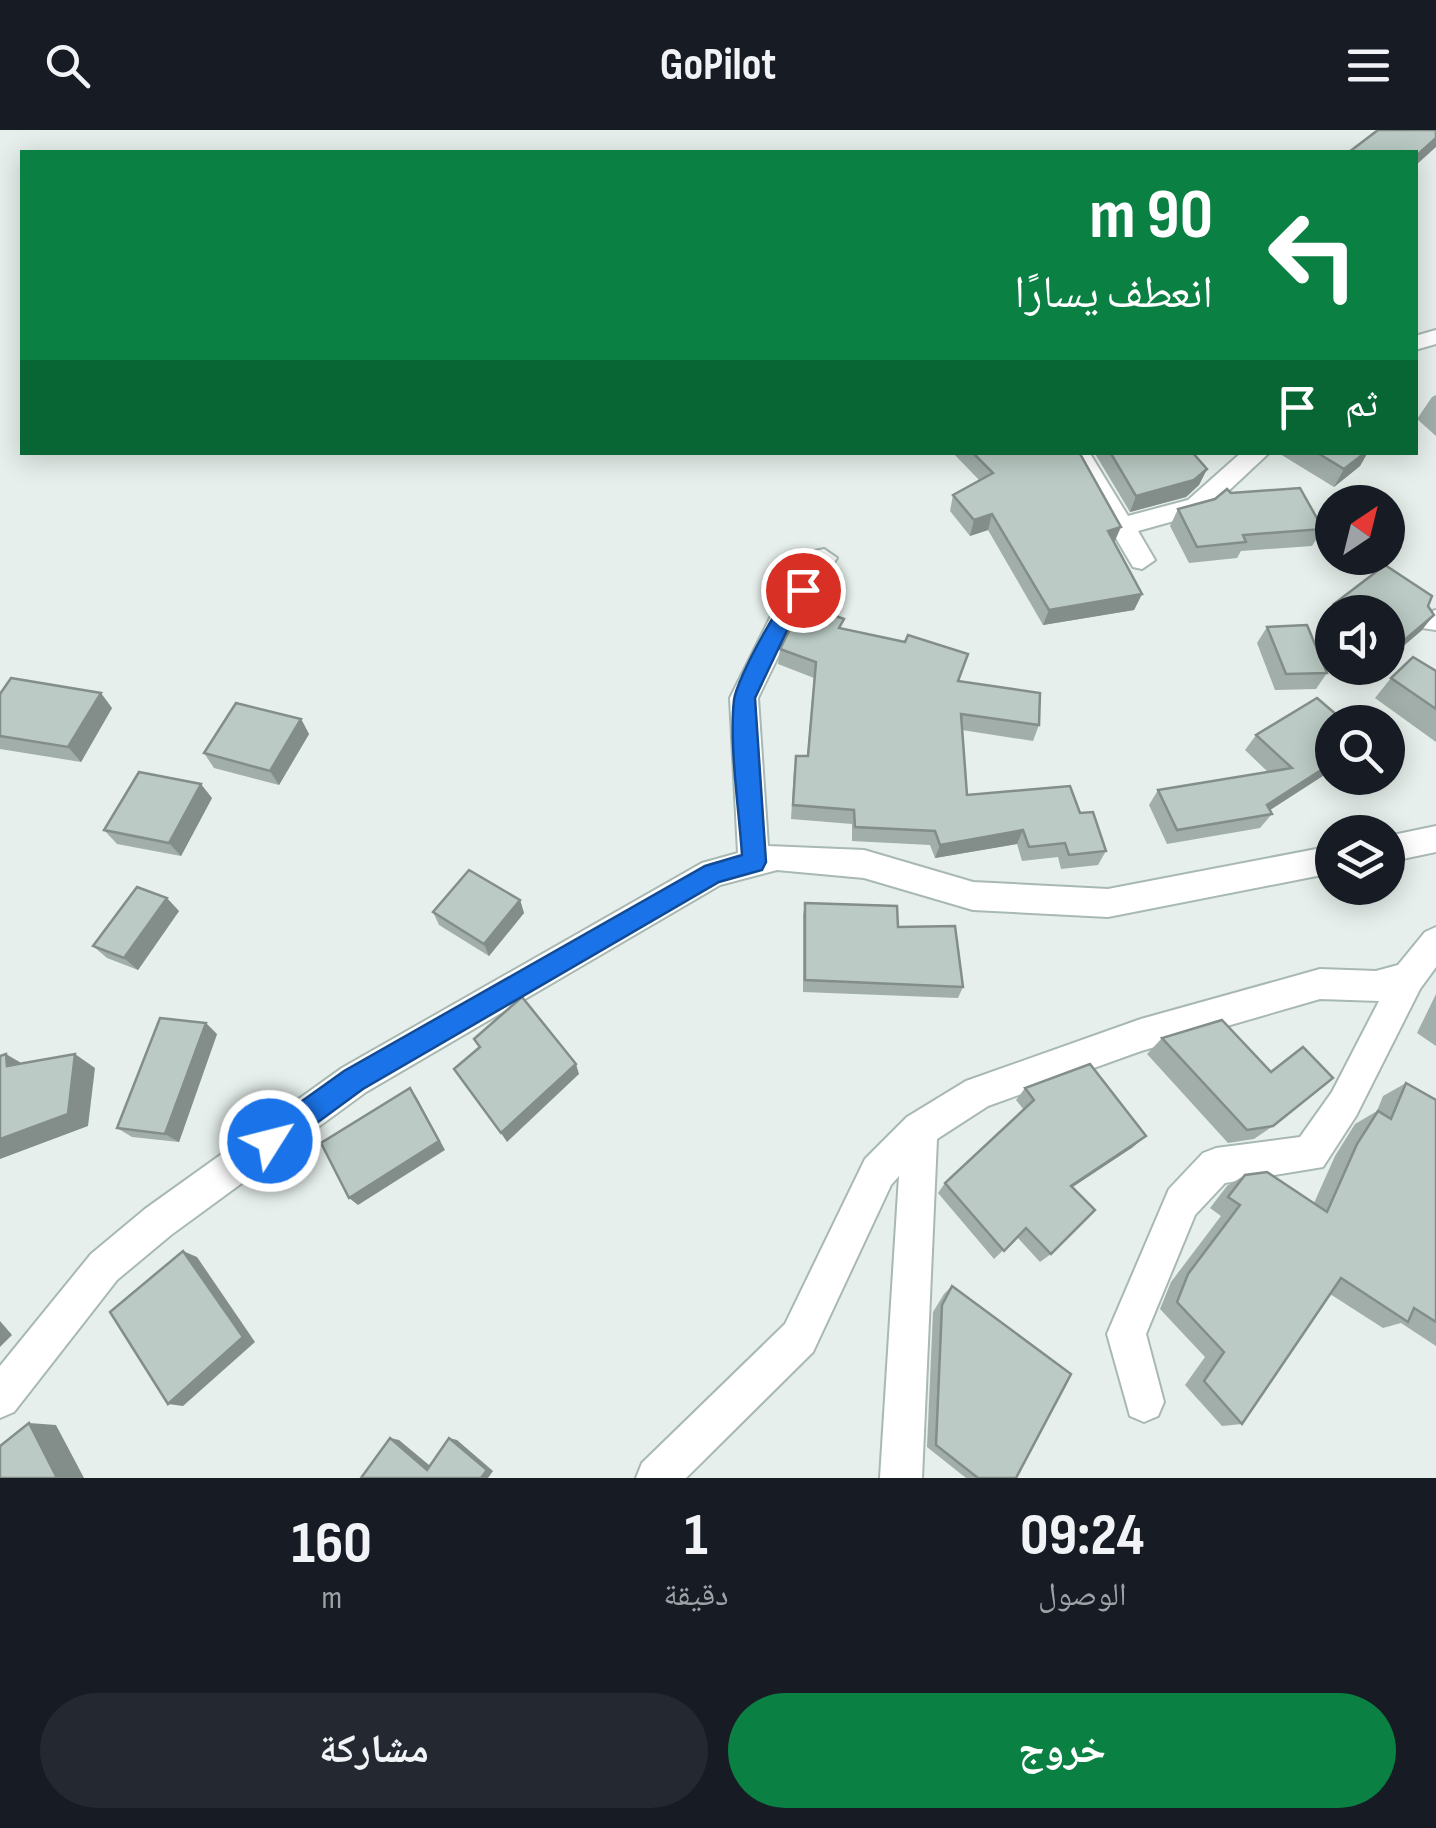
<!DOCTYPE html>
<html lang="ar">
<meta charset="utf-8">
<style>
body{margin:0;font-family:"Sofia Sans Condensed","Noto Naskh Arabic",sans-serif;background:#242831;color:#f1f3f6;direction:rtl;height:100vh;display:flex;flex-direction:column;font-size:38px;white-space:nowrap}
*{box-sizing:border-box;margin:0}
p{font-size:32px;color:#9ea1a6}
.icon{flex:none;width:55px;height:55px;fill:none;stroke:currentColor;stroke-width:2;stroke-linecap:round;stroke-linejoin:round}
.map{position:relative;height:1348px;overflow:hidden;direction:ltr}
.side{display:flex;flex-direction:column;background:#171b24;flex:1}
.side>*{flex:none}
.guide{position:absolute;left:20px;top:20px;width:1398px;height:305px;border-radius:0px;box-shadow:0 5px 25px #0003;direction:rtl;background:#0b8043;color:#fff;overflow:hidden}
.needle{width:65px;rotate:35deg}
.controls{position:absolute;left:1315px;top:355px;display:grid;gap:20px}
.controls a{display:grid;place-items:center;width:90px;height:90px;border-radius:50%;background:#171b24;box-shadow:0 5px 25px #0003;font-size:50px}
.pin{position:absolute;display:grid;place-items:center;width:85px;height:85px;color:#fff;margin:-42px;border:5px solid #fff;border-radius:50%;box-shadow:0 2px 10px #0007}
.me{position:absolute;width:110px;margin:-55px;rotate:54deg;stroke-linejoin:round;filter:drop-shadow(0 0 8px #0008)}
.turn{display:flex;align-items:center;gap:35px;height:210px;padding:0 40px;font-size:45px}
.turn .icon{width:130px;height:130px;stroke-width:2.5}
.turn b{display:block;font-size:70px;line-height:85px}
.then{display:flex;align-items:center;height:95px;padding:0 40px;background:#0003;gap:20px;font-size:38px}
.eta{display:flex;justify-content:space-evenly;align-items:center;height:170px;text-align:center}
.eta b{font-size:60px;font-weight:700;line-height:70px}
.cta{display:flex;gap:20px;margin-top:auto;padding:20px 40px}
.cta a{flex:1;height:115px;border-radius:60px;background:#0b8043;color:#fff;font-size:40px;font-weight:700;line-height:115px;text-align:center}
.cta a+a{background:#242831;color:#f1f3f6}
header{display:flex;justify-content:space-between;align-items:center;height:130px;padding:0 40px;background:#171b24;font-size:45px;font-weight:700}
.map>svg:first-child{display:block}
.lines{fill:none;stroke-linecap:round;stroke-linejoin:round}
.street-casing{stroke:#a8b8b2;stroke-width:4}
.street{fill:#fff;fill-rule:evenodd}
.wall{fill:#a1aea9}
.shaded-wall{fill:#838d89}
.building{fill:#bbcac4;stroke:#838d89;stroke-width:2.5}
.route{fill:#1a73e8;stroke:#114b97;stroke-width:2.5}
</style>
<header><svg class="icon" aria-label="menu" viewBox="0 0 24 24"><path d="M4 6h16M4 12h16M4 18h16"/></svg>GoPilot<svg class="icon" aria-label="search" viewBox="0 0 24 24"><circle cx="10" cy="10" r="6"/><path d="M15 15l6 6"/></svg></header>
<div class="map">
<svg width="1436" height="1348" viewBox="0 0 1436 1348">
<rect width="100%" height="100%" fill="#e6efeb"/>
<g class="lines">
<defs>
<g id="street">
<path d="M1436,200V214L1415,220V206Z"/>
<path d="M1065,322H1089L1128,386L1188,370L1242,322H1270L1206,382L1138,401L1155,430L1142,439L1133,437Z"/>
<path d="M824,419L837,428L793,496L758,568L768,716L864,720L973,752L1108,759L1332,716V743L1108,787L973,780L864,748L777,740L720,755L366,962L171,1105L117,1150L14,1282L0,1288V1236L91,1124L145,1079L342,938L702,733L738,723L730,568L772,484L815,421Z"/>
<path d="M1436,480V500L1422,498L1419,491L1422,484Z"/>
<path d="M1436,696V722L1388,732V706Z"/>
<path d="M1436,797V837L1420,859L1356,986L1323,1037L1225,1053L1195,1085L1146,1204L1164,1272L1158,1286L1144,1292L1130,1286L1107,1204L1169,1059L1203,1023L1216,1018L1300,1007L1332,962L1379,871L1320,869L1141,921L988,976L937,1009L922,1348H880L899,1046L891,1055L813,1222L686,1348H636L642,1333L785,1194L865,1029L907,987L966,951L1141,889L1320,839L1376,841L1398,835L1425,802Z"/>
</g>
</defs>
<use href="#street" class="street-casing"/>
<use href="#street" class="street"/>
</g>
<g class="wall">
<path d="M1436,265V306L1417,289L1432,267Z"/>
<path d="M952,322H1079L1114,413L1142,464L1134,480L1043,495L988,400L970,406L950,381L953,365L980,351Z"/>
<path d="M1094,322H1192L1207,339L1199,355L1186,367L1130,382Z"/>
<path d="M1281,322H1368L1360,336L1334,357L1280,324Z"/>
<path d="M1231,363L1323,399L1312,416L1241,421L1237,428L1189,433L1170,396L1178,379Z"/>
<path d="M1385,435L1432,466L1428,476L1434,485L1421,501L1388,529V482H1332V497L1323,490L1334,474Z"/>
<path d="M1267,497L1327,543L1316,559L1275,560L1257,513Z"/>
<path d="M843,498L959,551L1039,595L1033,611L962,600L967,665L1080,683L1106,721L1098,735L1061,739L1058,727L1022,731L1017,714L935,728L930,715L852,711V694L791,689L794,640L807,626L814,548L778,534L780,519Z"/>
<path d="M1436,541V612L1375,568L1391,548Z"/>
<path d="M0,564L112,578L81,632L0,619Z"/>
<path d="M301,589L309,604L279,655L214,638L204,623Z"/>
<path d="M1332,592V640L1270,680L1272,684L1260,698L1167,714L1149,675L1158,660L1268,642L1245,620L1256,605Z"/>
<path d="M212,668L181,726L117,714L104,700Z"/>
<path d="M520,770L524,783L489,826L439,795L433,782Z"/>
<path d="M805,773L898,797L963,857L958,868L803,862V785Z"/>
<path d="M179,781L138,840L107,828L93,816Z"/>
<path d="M1436,864V916L1417,903Z"/>
<path d="M217,904L179,1012L132,1007L117,998Z"/>
<path d="M1162,908L1273,996L1254,1009L1228,1013L1147,924Z"/>
<path d="M1406,953L1436,970V1216L1401,1193L1383,1198L1330,1164L1242,1294L1222,1296L1185,1255L1205,1227L1160,1179L1171,1152L1221,1086L1210,1078L1227,1056L1245,1045L1314,1073L1335,1026L1355,994L1377,981L1383,966Z"/>
<path d="M1025,958L1133,1017L1073,1057L1051,1124L1040,1132L1017,1107L994,1129L938,1063L945,1053L1024,980L1016,970Z"/>
<path d="M952,1156L1016,1348H966L927,1317L933,1182L944,1164Z"/>
</g>
<g class="shaded-wall">
<path d="M1436,8V17L1415,36V27Z"/>
<path d="M1366,322H1368L1360,336L1334,357L1344,339Z"/>
<path d="M1207,339L1199,355L1186,367L1130,382L1136,366Z"/>
<path d="M992,384L988,400L970,406L974,390Z"/>
<path d="M1121,397L1114,413L1108,401Z"/>
<path d="M1142,464L1134,480L1043,495L1049,480Z"/>
<path d="M1434,485L1421,501L1388,529L1396,517Z"/>
<path d="M101,563L112,578L81,632L68,617Z"/>
<path d="M301,589L309,604L279,655L270,641Z"/>
<path d="M1332,633V640L1256,689L1267,675Z"/>
<path d="M201,654L212,668L181,726L169,713Z"/>
<path d="M1023,700L1017,714L935,728L940,715Z"/>
<path d="M167,768L179,781L138,840L124,828Z"/>
<path d="M520,770L524,783L489,826L484,814Z"/>
<path d="M206,893L217,904L179,1012L165,1004Z"/>
<path d="M6,924L28,937L7,936Z"/>
<path d="M75,924L95,938L88,996L0,1029V1009Z"/>
<path d="M576,934L579,944L507,1012L501,1003Z"/>
<path d="M410,958L417,968L445,1020L358,1075L349,1068Z"/>
<path d="M1146,1006L1133,1017L1060,1065L1071,1056Z"/>
<path d="M183,1121L197,1127L255,1212L183,1276L168,1274Z"/>
<path d="M0,1191L12,1205L0,1217Z"/>
<path d="M29,1293L56,1295L84,1348H57Z"/>
<path d="M390,1308L399,1310L435,1340H427Z"/>
<path d="M449,1308L457,1310L493,1341L488,1348H481Z"/>
</g>
<g class="building">
<path d="M1378,0H1436V8L1415,27V22H1349Z"/>
<path d="M972,322H1079L1121,397L1108,401L1142,464L1049,480L992,384L974,390L953,365L993,343Z"/>
<path d="M1110,322H1192L1207,339L1194,350L1136,366Z"/>
<path d="M1316,322H1366L1344,339Z"/>
<path d="M1300,358L1323,399L1243,405L1246,412L1197,417L1178,379L1215,369L1227,359L1231,363Z"/>
<path d="M1385,435L1432,466L1428,476L1434,485L1396,517L1388,511V482H1346L1334,474Z"/>
<path d="M803,474L844,489L839,498L905,512L908,505L968,524L958,551L1040,563L1039,595L961,584L967,665L1070,656L1080,683L1093,682L1106,721L1069,725L1065,713L1029,717L1023,700L940,715L935,701L855,697L854,680L793,675L796,626H808L816,532L780,519Z"/>
<path d="M1307,495L1327,543L1286,544L1267,497Z"/>
<path d="M1413,527L1436,541V579L1391,548Z"/>
<path d="M11,548L101,563L68,617L0,606V564Z"/>
<path d="M1317,568L1345,592H1332V633L1267,675L1272,684L1177,700L1158,660L1292,638L1256,605Z"/>
<path d="M236,573L301,589L270,641L204,623Z"/>
<path d="M139,642L201,654L169,713L104,700Z"/>
<path d="M469,740L520,770L484,814L433,782Z"/>
<path d="M137,757L167,768L124,828L93,816Z"/>
<path d="M805,773L897,776L898,797L955,796L963,857L805,850Z"/>
<path d="M522,867L576,934L501,1003L454,939L480,917L474,909Z"/>
<path d="M160,888L206,893L165,1004L117,998Z"/>
<path d="M1222,890L1271,942L1303,917L1333,948L1273,996L1247,1000L1162,908Z"/>
<path d="M6,924L7,936L75,924L68,984L0,1009V926Z"/>
<path d="M1090,934L1146,1006L1071,1056L1095,1080L1051,1124L1026,1098L1004,1121L945,1053L1034,970L1025,958Z"/>
<path d="M1406,953L1436,970V1192L1414,1178L1408,1192L1341,1148L1242,1294L1204,1251L1224,1222L1177,1172L1188,1144L1240,1075L1228,1067L1245,1045L1267,1042L1327,1082L1357,1014L1378,981L1391,989Z"/>
<path d="M410,958L439,1011L349,1068L321,1013Z"/>
<path d="M183,1121L243,1207L168,1274L110,1182Z"/>
<path d="M952,1156L1071,1244L1016,1348H978L936,1315L942,1175Z"/>
<path d="M29,1293L57,1348H0V1316Z"/>
<path d="M390,1308L427,1340L449,1308L487,1340L481,1348H361Z"/>
</g>
<path class="route" d="M803,452L813,460L790,494L755,568L766,732L762,740L719,752L363,959L280,1020L270,1024L260,1020L256,1011L260,1001L344,941L705,736L742,725C739,680 729,614 734,570C736,550 785,458 803,452Z"/>
</svg>
<div class="controls">
<a><svg class="needle" viewBox="-14 -14 28 28"><path d="M0-13l5 13h-10z" fill="#e53935"/><path d="M0 13l5-13h-10z" fill="#9ea1a6"/></svg></a>
<a><svg class="icon" aria-label="sound" viewBox="0 0 24 24"><path d="M4 9h4l5-4v14l-5-4H4zM17 9q2 3 0 6"/></svg></a>
<a><svg class="icon" aria-label="search" viewBox="0 0 24 24"><circle cx="10" cy="10" r="6"/><path d="M15 15l6 6"/></svg></a>
<a><svg class="icon" aria-label="layers" viewBox="0 0 24 24"><path d="M12 4l9 5-9 5-9-5zM3 14l9 5 9-5"/></svg></a>
</div>
<div class="pin" style="left:803px;top:460px;background:#d93025"><svg class="icon" aria-label="arrive" viewBox="0 0 24 24"><path d="M6 21V4h12l-3 4 3 4H6"/></svg></div>
<svg class="me" style="left:270px;top:1011px" viewBox="-20 -20 40 40"><circle r="17" fill="#1a73e8" stroke="#fff" stroke-width="3"/><path d="M0-11L8 9 0 5-8 9z" fill="#fff"/></svg>
<div class="guide">
<div class="turn"><svg class="icon" aria-label="left" viewBox="0 0 24 24"><path d="M17 20v-9H6M10 6l-5 5 5 5"/></svg><div><b>90 m</b>انعطف يسارًا</div></div>
<div class="then">ثم<svg class="icon" aria-label="arrive" viewBox="0 0 24 24"><path d="M6 21V4h12l-3 4 3 4H6"/></svg></div>
</div>
</div>
<section class="side">
<div class="eta">
<div><b>09:24</b><p>الوصول</p></div>
<div><b>1</b><p>دقيقة</p></div>
<div><b>160</b><p>m</p></div>
</div>
<div class="cta"><a>خروج</a><a>مشاركة</a></div>
</section>
